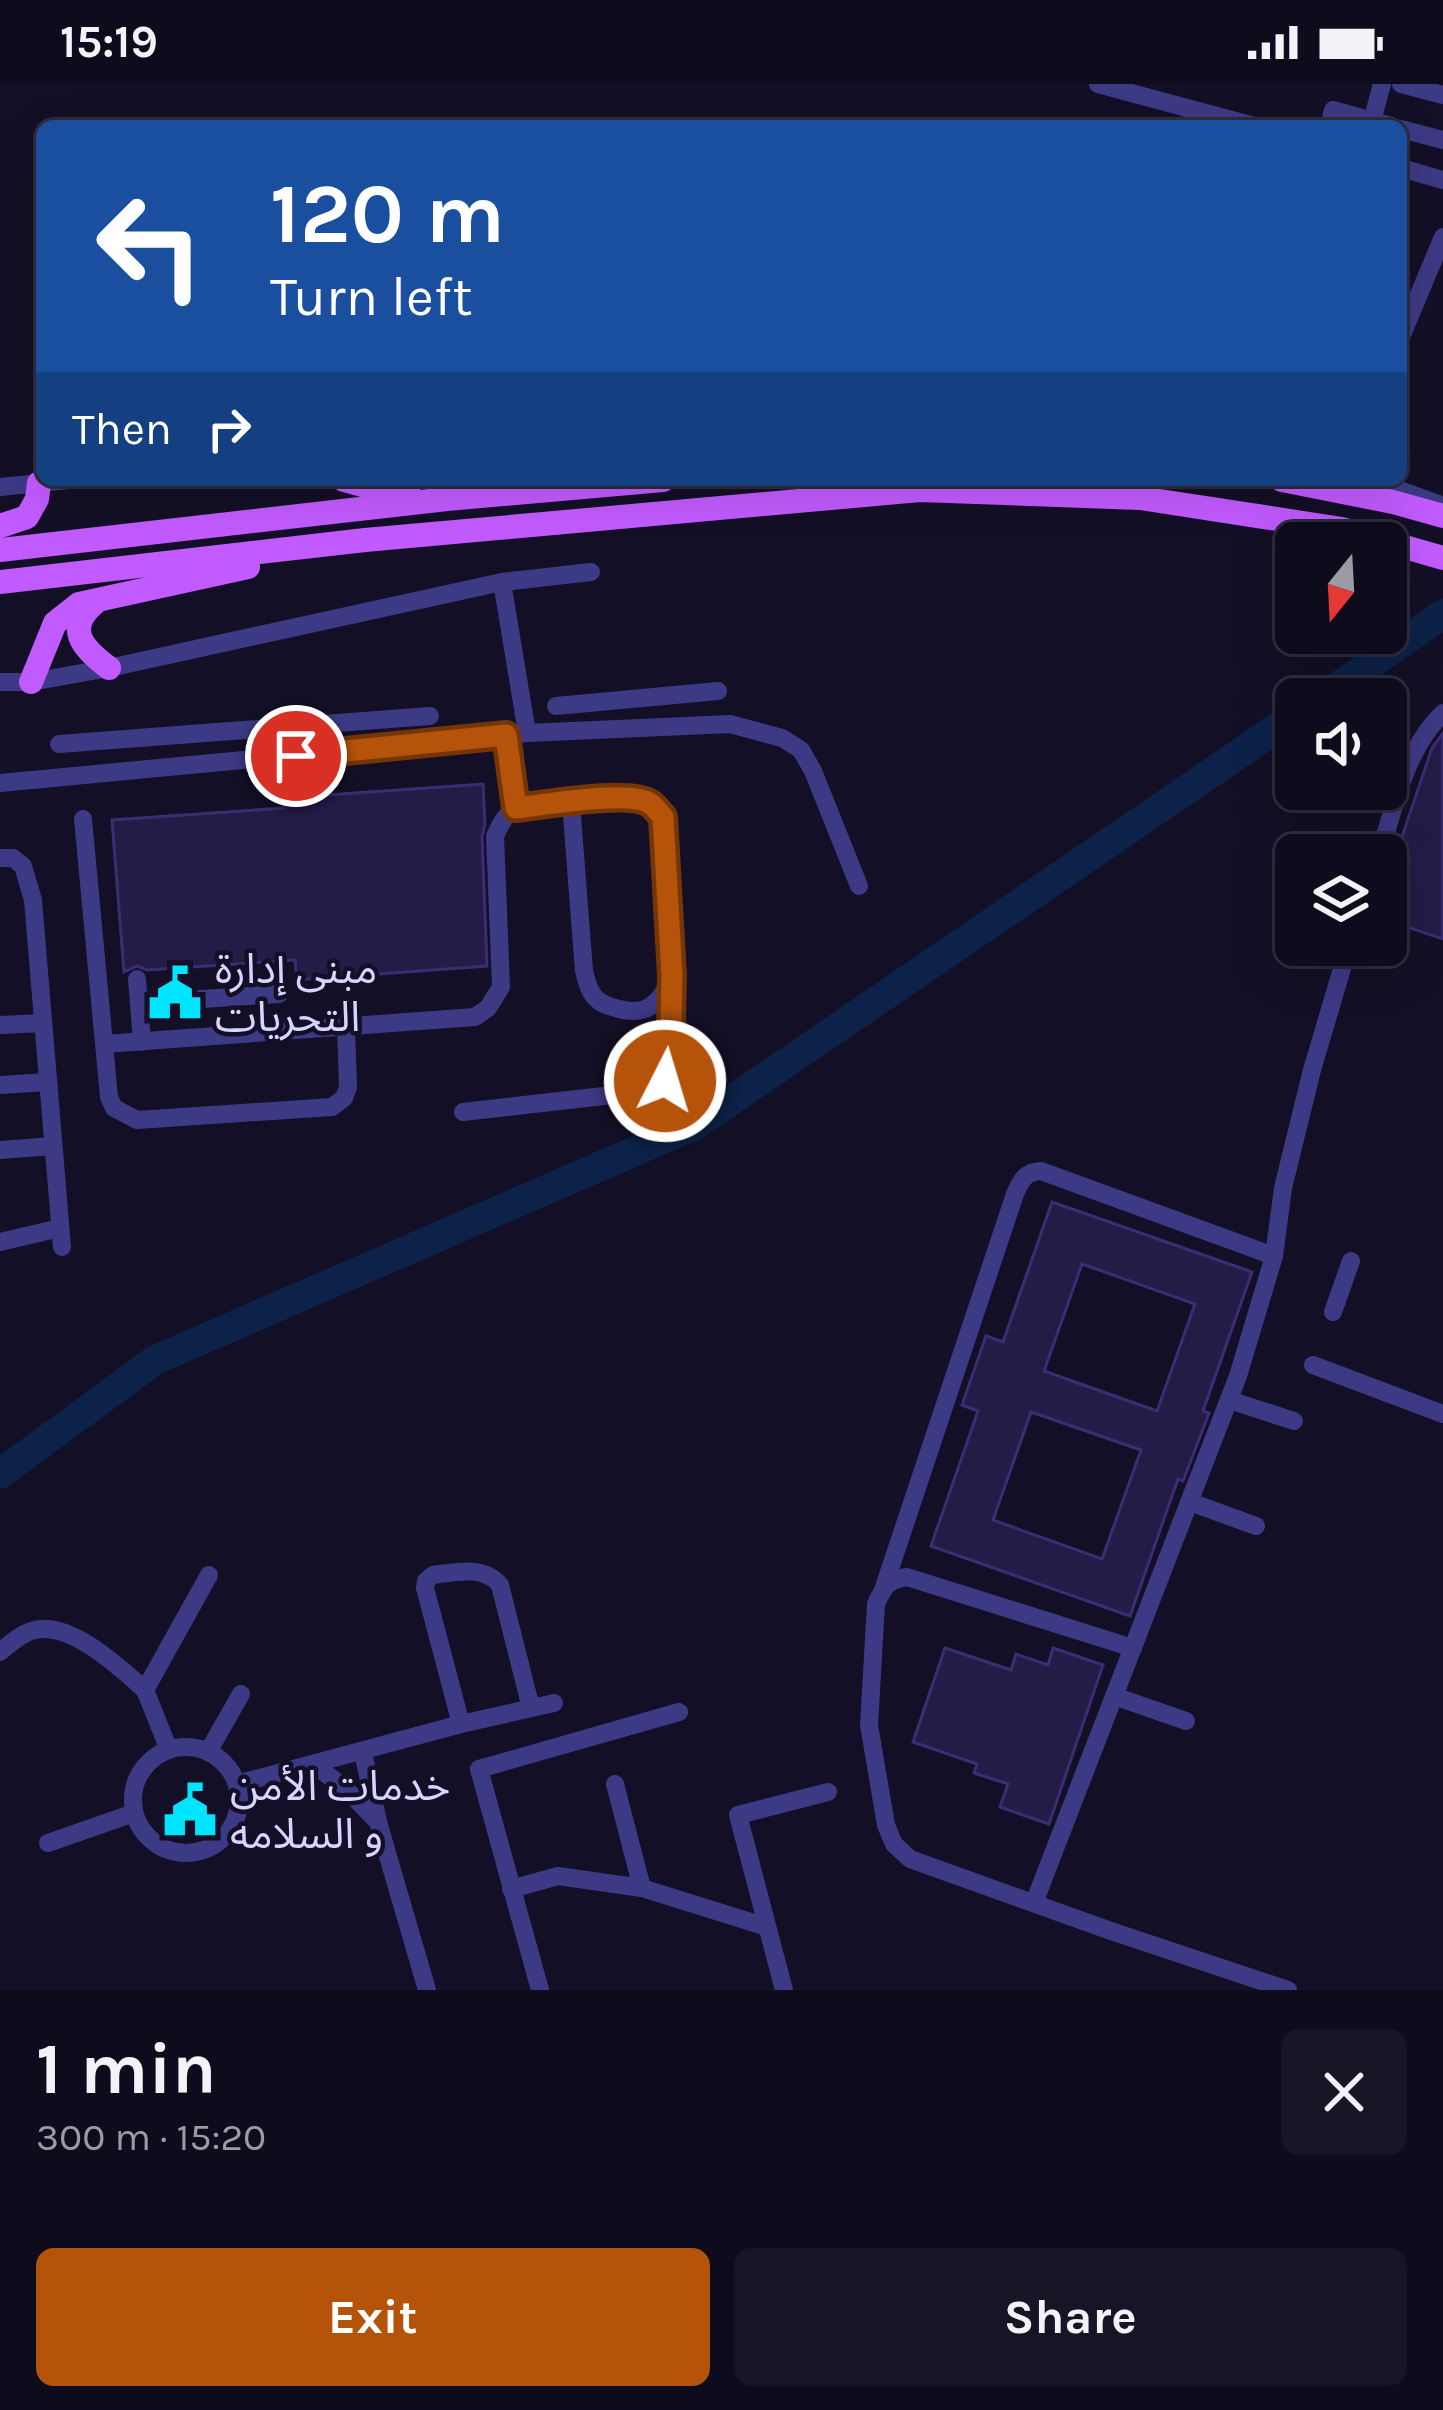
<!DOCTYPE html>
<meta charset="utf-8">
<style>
body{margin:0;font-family:Karla,"Noto Sans Arabic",sans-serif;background:#171425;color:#f1f3f6;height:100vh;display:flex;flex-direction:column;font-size:45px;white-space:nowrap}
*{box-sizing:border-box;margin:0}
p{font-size:39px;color:#9b9ba3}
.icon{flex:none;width:66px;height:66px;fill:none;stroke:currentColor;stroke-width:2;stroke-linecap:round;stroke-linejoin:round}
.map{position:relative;height:1906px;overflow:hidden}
.panel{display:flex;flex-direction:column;background:#0e0b1c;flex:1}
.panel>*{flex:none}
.banner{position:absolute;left:36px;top:36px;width:1371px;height:366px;border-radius:18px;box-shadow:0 12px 48px #0002,0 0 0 3px #2e2b3b;background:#1a4fa0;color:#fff;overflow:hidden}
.needle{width:78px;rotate:198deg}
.fabs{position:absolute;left:1275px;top:438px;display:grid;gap:24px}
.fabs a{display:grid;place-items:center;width:132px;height:132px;border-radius:18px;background:#0e0b1c;box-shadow:0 12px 48px #0002,0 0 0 3px #2e2b3b;font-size:60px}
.pin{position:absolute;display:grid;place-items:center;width:102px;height:102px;color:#fff;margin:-51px;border:6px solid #fff;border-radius:50%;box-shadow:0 3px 12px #0007}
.me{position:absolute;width:132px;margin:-66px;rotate:5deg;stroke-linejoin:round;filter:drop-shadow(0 0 9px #0008)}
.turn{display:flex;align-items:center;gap:42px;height:252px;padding:0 36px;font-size:54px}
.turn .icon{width:156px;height:156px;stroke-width:2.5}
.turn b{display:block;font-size:84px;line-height:102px}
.then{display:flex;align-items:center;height:114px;padding:0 36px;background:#0003;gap:24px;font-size:45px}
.round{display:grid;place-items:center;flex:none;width:126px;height:126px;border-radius:18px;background:#171425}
.summary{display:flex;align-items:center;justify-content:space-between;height:204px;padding:0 36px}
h1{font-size:72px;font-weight:700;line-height:90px}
.cta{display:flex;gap:24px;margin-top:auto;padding:24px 36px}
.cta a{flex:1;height:138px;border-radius:18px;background:#b45309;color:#fff;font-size:48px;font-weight:700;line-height:138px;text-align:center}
.cta a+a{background:#171425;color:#f1f3f6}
.status{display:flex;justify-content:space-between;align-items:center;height:84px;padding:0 60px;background:#0e0b1c;direction:ltr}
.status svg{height:33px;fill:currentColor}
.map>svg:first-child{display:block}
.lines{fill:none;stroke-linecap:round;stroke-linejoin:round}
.river{stroke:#0c2248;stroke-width:30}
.building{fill:#241b47;stroke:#3b2d73;stroke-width:3;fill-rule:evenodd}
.minor{stroke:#3d3a85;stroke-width:18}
.major{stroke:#c25bff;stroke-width:24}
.route-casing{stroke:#753606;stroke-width:30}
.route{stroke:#b45309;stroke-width:21}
.labels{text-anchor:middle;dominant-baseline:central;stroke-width:9;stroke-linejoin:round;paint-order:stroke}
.poi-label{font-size:42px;fill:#d9d4ff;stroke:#130f26;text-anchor:start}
</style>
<div class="status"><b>15:19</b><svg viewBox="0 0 49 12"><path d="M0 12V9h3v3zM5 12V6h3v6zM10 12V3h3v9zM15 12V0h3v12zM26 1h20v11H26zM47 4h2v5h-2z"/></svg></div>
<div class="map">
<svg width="1443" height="1906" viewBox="0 0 1443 1906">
<rect width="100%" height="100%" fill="#130f26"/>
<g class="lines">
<g class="river">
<path d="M1320,615L1443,530"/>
<path d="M0,1390L155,1276L695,1041L1296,631"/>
</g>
</g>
<g class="building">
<path d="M1443,649V855L1386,836V800L1432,664Z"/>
<path d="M483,700L485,740L482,753L487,882L297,896L295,876L147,886L137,882L124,888L112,736L284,724V714Z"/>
<path d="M1052,1118L1252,1188L1203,1327L1209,1329L1183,1397L1178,1395L1130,1532L931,1462L978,1327L962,1321L986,1252L1003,1258ZM1082,1180L1195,1220L1157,1327L1044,1287ZM1031,1328L1141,1366L1102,1475L993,1436Z"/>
<path d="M945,1564L1011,1586L1016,1570L1048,1581L1053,1564L1103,1581L1049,1740L1000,1723L1008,1700L974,1689L977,1680L913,1658Z"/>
</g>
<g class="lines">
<g class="minor">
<path d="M1098,0L1254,42"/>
<path d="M1401,0L1443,11"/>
<path d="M1372,37L1382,0"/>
<path d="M1329,42L1333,26L1391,42"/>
<path d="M1401,45L1443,56"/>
<path d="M1401,84L1443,96"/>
<path d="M1401,253L1443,153"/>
<path d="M1382,396L1397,405L1438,420"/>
<path d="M0,403L69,396"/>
<path d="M502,498L527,649"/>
<path d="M0,598H31L109,584L502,498L591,488"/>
<path d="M556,622L718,607"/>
<path d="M506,651L516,724"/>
<path d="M59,660L430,632"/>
<path d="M0,699L527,649L730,640L782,654L801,666L813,687L859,802"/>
<path d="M83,735L109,1013L114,1024L137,1036L332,1023L344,1014L348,1003L346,943"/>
<path d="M1379,771C1395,723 1405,665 1443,629"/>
<path d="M0,774H13L23,782L33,816L62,1163"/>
<path d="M137,895L142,958"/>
<path d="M139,919L279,910"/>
<path d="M0,941L43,939"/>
<path d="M104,960L475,933L488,924L501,903L495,752C500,741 506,728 518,724C535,718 636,710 650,719C655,722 658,728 663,733L672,892C659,922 645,934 612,923C602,920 595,916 590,906C587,900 586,893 584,887L571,719"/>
<path d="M0,1001L48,998"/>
<path d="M463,1028L656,1006C679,983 671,929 672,897"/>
<path d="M0,1066L53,1062"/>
<path d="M0,1158L60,1144"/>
<path d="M1333,1228L1351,1177"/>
<path d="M1313,1281L1443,1330"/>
<path d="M1229,1316L1294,1337"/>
<path d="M1190,1418L1256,1442"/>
<path d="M884,1503L1015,1110C1021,1096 1025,1088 1041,1087L1274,1172"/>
<path d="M1133,1564L907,1493C888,1496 884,1502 876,1520L869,1641L886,1741L894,1760L910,1775L1111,1847L1288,1906"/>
<path d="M0,1568C10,1560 19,1551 31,1547C68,1534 120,1584 145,1606"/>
<path d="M1114,1612L1186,1637"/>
<path d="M461,1640L425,1504L426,1497L433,1491C455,1488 484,1481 500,1501L531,1624"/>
<circle cx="186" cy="1716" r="53"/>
<path d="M169,1666L145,1606L209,1491"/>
<path d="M208,1668L241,1610"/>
<path d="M363,1668L378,1738L427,1906"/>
<path d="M314,1681L345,1704L378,1738"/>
<path d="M237,1700L461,1640L554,1619"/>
<path d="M615,1700L642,1804"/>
<path d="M48,1759L134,1729"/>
<path d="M511,1805L558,1792L642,1804L767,1843"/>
<path d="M1034,1819L1238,1292L1274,1172L1283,1104L1312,986L1349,861"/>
<path d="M540,1906L479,1685L679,1628"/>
<path d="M784,1906L738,1731L828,1708"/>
</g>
<g class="major">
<path d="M344,396L373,404L409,409"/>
<path d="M1282,396L1393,418L1443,432"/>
<path d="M0,442L27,433L37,415L39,399"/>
<path d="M0,466L447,415L663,396"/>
<path d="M0,498L365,456L920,406L1140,414L1342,445L1443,474"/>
<path d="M96,518C64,544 82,564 109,584"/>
<path d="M31,598L55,539L79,520L248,483"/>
</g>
</g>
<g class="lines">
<defs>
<path id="route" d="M296,672L506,651L516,724C542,721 629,706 649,719C655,722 658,728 663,733L672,892L670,982L665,997"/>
</defs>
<use href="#route" class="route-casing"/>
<use href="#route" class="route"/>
</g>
<defs>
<symbol id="civic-bare" viewBox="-9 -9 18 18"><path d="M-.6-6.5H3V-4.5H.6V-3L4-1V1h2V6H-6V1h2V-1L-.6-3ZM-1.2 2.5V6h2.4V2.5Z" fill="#00e5ff" stroke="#130f26" stroke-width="2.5" paint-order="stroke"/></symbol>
</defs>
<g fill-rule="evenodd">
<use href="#civic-bare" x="137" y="871" width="76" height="76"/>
<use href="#civic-bare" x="152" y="1688" width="76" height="76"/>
</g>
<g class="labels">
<g class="poi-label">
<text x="215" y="885">مبنى إدارة<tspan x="215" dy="48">التحريات</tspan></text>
<text x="230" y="1702">خدمات الأمن<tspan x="230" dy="48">و السلامه</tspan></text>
</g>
</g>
</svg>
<div class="fabs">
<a><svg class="needle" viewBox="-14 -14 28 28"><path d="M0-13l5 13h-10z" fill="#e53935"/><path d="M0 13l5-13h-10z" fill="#9b9ba3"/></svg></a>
<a><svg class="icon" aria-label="sound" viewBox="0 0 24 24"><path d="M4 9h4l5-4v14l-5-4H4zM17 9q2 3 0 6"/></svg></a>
<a><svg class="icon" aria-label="layers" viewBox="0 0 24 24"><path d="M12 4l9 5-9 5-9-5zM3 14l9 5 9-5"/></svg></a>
</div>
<div class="pin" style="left:296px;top:672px;background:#d93025"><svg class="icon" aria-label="arrive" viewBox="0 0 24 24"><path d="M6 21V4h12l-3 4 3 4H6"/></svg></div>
<svg class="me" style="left:665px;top:997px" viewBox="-20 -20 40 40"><circle r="17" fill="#b45309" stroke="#fff" stroke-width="3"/><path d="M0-11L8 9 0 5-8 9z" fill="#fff"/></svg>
<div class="banner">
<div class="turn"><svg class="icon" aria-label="left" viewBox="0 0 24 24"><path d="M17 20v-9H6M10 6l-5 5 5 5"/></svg><div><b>120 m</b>Turn left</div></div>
<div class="then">Then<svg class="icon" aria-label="right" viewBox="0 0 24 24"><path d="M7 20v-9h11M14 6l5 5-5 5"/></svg></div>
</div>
</div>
<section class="panel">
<div class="summary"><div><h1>1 min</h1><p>300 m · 15:20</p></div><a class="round"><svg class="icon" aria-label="close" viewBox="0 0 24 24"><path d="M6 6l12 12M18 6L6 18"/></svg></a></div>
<div class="cta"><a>Exit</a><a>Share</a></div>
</section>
